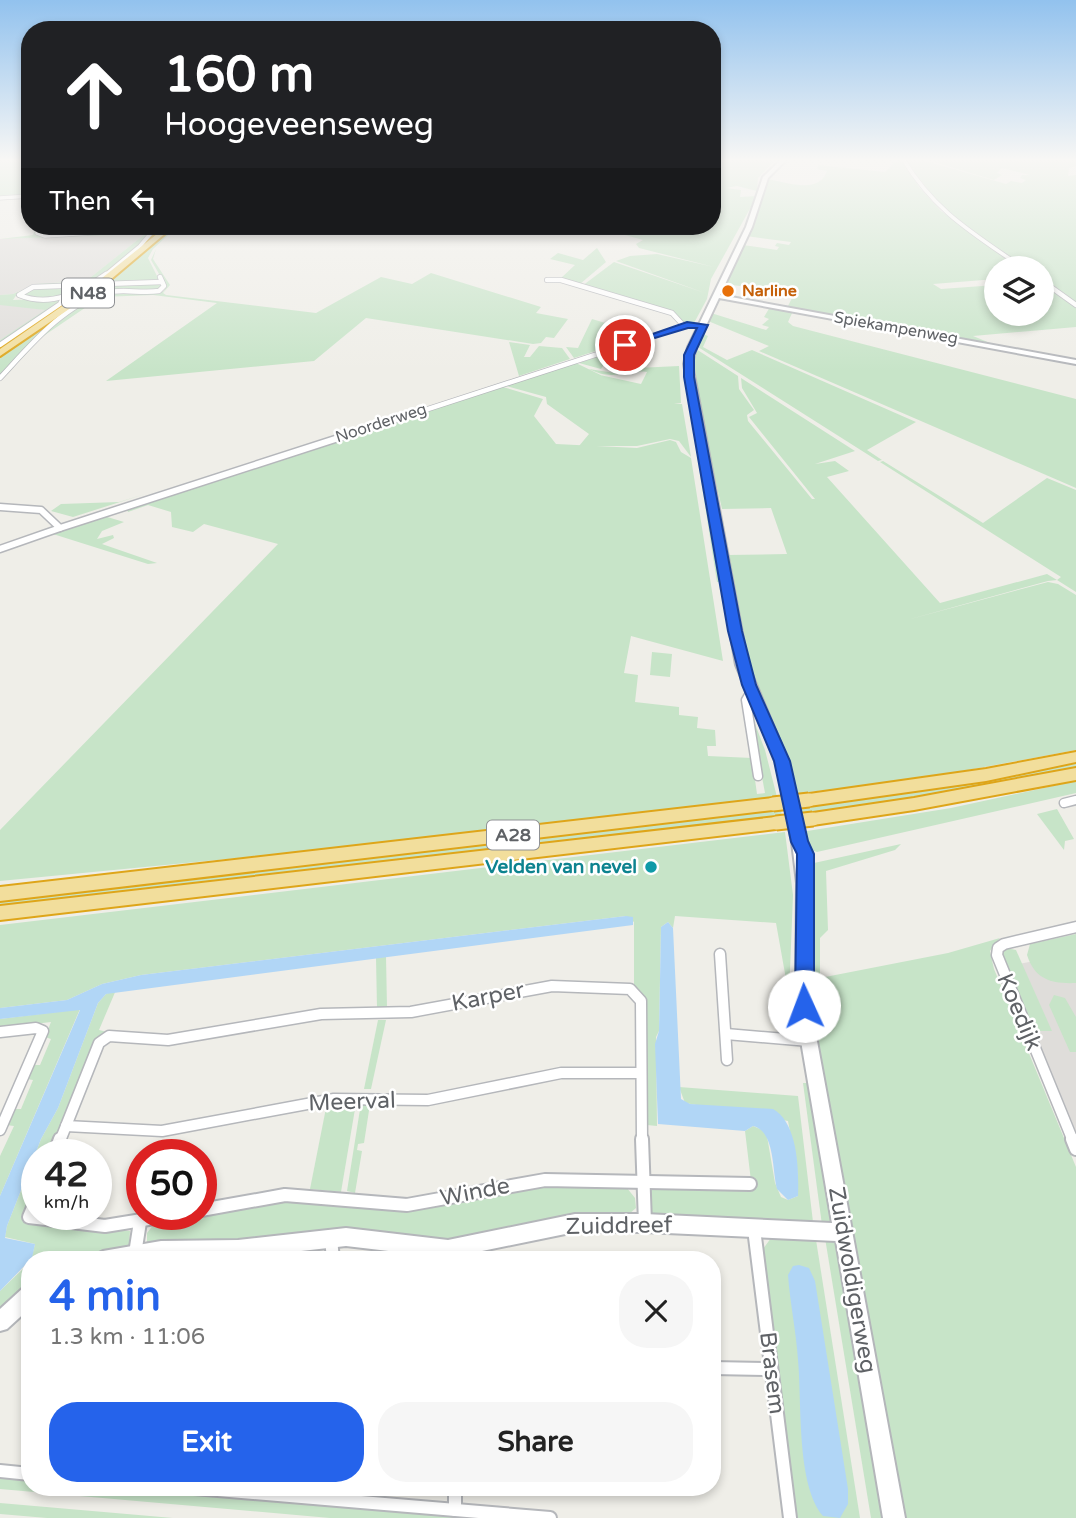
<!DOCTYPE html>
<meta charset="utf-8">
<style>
body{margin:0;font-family:"Varela Round",sans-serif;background:#f6f6f6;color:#222;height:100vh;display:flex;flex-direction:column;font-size:26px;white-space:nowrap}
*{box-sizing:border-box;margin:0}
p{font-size:23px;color:#767676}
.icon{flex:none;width:38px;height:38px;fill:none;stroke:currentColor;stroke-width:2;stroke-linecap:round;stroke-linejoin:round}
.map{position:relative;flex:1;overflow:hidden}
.details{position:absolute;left:21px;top:1251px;width:700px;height:245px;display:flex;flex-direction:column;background:#fff;border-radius:28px;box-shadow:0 4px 10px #0003}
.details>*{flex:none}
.top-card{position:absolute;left:21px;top:21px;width:700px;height:214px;border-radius:28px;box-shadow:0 4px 10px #0003;background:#202124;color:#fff;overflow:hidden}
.buttons{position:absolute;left:984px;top:256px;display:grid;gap:14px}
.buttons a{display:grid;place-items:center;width:70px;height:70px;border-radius:50%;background:#fff;box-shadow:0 4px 10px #0003;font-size:35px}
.speed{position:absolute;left:21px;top:1139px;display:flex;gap:14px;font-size:35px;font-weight:700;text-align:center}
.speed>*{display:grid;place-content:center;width:91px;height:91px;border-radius:50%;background:#fff;box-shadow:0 4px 10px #0003;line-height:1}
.speed small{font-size:18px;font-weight:400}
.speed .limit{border:10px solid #d22;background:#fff;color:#111}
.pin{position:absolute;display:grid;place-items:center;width:60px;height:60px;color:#fff;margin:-30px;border:4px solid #fff;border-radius:50%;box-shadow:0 2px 7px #0007}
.me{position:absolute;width:77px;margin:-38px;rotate:358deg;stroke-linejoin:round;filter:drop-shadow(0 0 5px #0008)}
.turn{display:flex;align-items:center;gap:24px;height:147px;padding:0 28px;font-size:32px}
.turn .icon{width:91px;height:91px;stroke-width:2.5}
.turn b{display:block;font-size:49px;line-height:60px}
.then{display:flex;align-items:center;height:66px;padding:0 28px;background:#0003;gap:14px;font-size:26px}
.round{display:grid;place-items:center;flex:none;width:74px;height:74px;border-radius:28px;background:#f6f6f6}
.summary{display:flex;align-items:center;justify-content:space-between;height:119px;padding:0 28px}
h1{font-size:42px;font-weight:700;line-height:52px;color:#2563eb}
.cta{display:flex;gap:14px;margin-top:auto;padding:14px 28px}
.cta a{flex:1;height:80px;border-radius:28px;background:#2563eb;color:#fff;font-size:28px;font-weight:700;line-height:80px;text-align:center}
.cta a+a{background:#f6f6f6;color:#222}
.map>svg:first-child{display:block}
.industrial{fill:#dfddda}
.green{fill:#c7e4c8}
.water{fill:#b1d6f6}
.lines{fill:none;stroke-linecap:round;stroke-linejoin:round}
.street-far5-casing{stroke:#b5b7bb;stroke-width:5}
.street-far4-casing{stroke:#b5b7bb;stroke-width:6}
.street-far3-casing{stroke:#b5b7bb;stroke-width:9}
.street-far2-casing{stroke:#b5b7bb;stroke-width:11}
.street-far1-casing{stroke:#b5b7bb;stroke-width:13}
.street-casing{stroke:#b5b7bb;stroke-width:16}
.secondary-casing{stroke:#b4b6ba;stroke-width:4}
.highway-casing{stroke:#dea519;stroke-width:4}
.street-far5{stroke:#fff;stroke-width:3.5}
.street-far4{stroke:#fff;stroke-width:4.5}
.street-far3{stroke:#fff;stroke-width:6}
.street-far2{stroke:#fff;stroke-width:8}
.street-far1{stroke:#fff;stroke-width:10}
.street{stroke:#fff;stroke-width:12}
.secondary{fill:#fff;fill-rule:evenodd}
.highway{fill:#f2de9c;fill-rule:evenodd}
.highway-bridge-casing{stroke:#dea519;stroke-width:17;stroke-linecap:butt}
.highway-bridge{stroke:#f2de9c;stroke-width:13}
.route{fill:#2563eb;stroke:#184099;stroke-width:2}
.food-dot{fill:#e8710a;stroke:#fff;stroke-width:2.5}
.culture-dot{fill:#0f9aa8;stroke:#fff;stroke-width:2.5}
.labels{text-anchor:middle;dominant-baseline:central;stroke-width:5;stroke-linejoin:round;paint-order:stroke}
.far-food-label{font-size:16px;font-weight:bold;fill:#c56008;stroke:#fff;text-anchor:start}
.far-street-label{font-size:16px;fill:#5f6266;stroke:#fff}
.shield{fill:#fff;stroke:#8f9194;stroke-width:2}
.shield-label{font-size:18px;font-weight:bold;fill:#5f6266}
.culture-label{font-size:19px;font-weight:bold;fill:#0d838f;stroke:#fff;text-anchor:end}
.near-street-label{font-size:23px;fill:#5f6266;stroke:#fff}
</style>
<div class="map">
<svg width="1076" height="1518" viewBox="0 0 1076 1518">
<rect width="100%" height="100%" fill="#efeee8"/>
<g class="industrial">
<path d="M137,233L145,234L86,281L35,284L13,294L0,295V239Z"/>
<path d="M0,305L5,304L46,310L0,340Z"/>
<path d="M1076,953V1138L1003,967Z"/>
</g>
<g class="green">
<path d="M0,159H30V195L0,198Z"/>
<path d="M712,159H776L758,178L757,191L737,186L726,188L741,190L740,197L757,196L711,279L707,299L694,323H683L675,313L582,286L614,262L705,293L616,261L630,256L657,254L714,267L639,248L636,244L643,240L618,233L625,226H712Z"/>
<path d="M902,159L919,187L941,211L1021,268H996V279L933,284L941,289L996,285V313H1041V282L1076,306V327L973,336L995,345L762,303L788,306L797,288L787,286L780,297L768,296L769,290L725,284L743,245L777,250L779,247L775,246L777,243L789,245L791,242L746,236L761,203L767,179C787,182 819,195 827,171L817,169L818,165L885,172L897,160Z"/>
<path d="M904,159H919L1006,184L1011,181L1022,183L1026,180L1020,178L1022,175H1030L1002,168L997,173L1002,175L994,180L924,159H1076V166L1069,168L1068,176L1076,175V304L1041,279V268H1025L944,210Z"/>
<path d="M36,226V234L46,237L39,234L41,226H169L125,262L0,351V346L63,303L154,232L144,229L150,231L145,240C109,269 73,306 22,296L29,287L19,291L13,300L60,298L62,301L0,344V340L45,310L0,305V295L13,294L35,284L86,281L145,234L0,239L33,235Z"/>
<path d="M173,226H178L153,249L148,258L162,286L160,290C139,290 115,288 95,296C65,307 23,354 0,377V355L147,249Z"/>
<path d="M597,248L606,262L580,284L560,279L575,265L550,259L558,253L583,260Z"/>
<path d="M156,249L153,259L170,285L163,293L166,295L316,313L381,277L412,284L431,273L541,307L536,313L568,319L554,338L546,337L541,343L533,344L366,318L314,361L106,381L217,303L153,295L101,297L42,337L0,381C16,355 79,297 110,293C128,290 148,298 164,291L166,286L151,260Z"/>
<path d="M770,307L793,311L788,322L793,326L1076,399V488L759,351L769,346L708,321L711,313L766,330L769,327L762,325L769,319L764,317Z"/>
<path d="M592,319L645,335L574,358L566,347L578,348Z"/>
<path d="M703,334L708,336L703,347L727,360L752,350L916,422L867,450L882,460L878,461L698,347Z"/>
<path d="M509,342L530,345L524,357H530L539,346L562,348L570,359L519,376Z"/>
<path d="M696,349L738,376L739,389L754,410L747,415L748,421L812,499H815L749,417L757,413L742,388L741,378L855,451L815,464L835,461L849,471L827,477L940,603L1047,574L1057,580L1061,577L880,462L883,461L983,523L1047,478L1076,490V592L1057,580L1048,581L907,620L1048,582L1058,584L1076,595V750L925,778L793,794L746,658L727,555L787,554L771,508L722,509L694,385L697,381L694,365Z"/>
<path d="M603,355L650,362L637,368L679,366L681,403L674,404H682L691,457L679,441L670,439L637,446H579L589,434L547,404L546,397L506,386L576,363L613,381L600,375L641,384L647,372C626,369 614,382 589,369L621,374L625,366L623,363H605L601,369L579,363Z"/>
<path d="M686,361L725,582H717L683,366Z"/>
<path d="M503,387L543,399L534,416L556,444L637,448L670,440L676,442L681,452L691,458L723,661L631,636L624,673L638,675L635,702L679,707V715L698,717L697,728L715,730L716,746H707L708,756L752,758L757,794L765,793L749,708L765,750L777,797L311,851L0,881V830L278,544L204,524L193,532L172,527L171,512L148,505L128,512L126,508Z"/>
<path d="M145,494L73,517L51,511L61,504L119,502Z"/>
<path d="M104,516L124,522L102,531L97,539L113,535L114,538L102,544L157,563L148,564L53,534Z"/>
<path d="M652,652L672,654L670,677L650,675Z"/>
<path d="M1076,761V769L904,801L798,815L796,808L984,780Z"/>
<path d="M1076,781V793L817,852L806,848L801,832L951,808Z"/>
<path d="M774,809L781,810L782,817L0,906V898Z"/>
<path d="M1057,809L1074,839L1065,841L1064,850L1037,814Z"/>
<path d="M785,832L793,895L789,996L776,923L675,916L673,928L668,922L661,927L659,1031L656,1037L657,1126L647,1125L643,996L634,988V922L626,916L141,975L102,984L67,1000L0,1008V925Z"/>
<path d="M901,844L895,850L826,871L828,930L820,938V978L948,953L1000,938L990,951L994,969L1076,1167V1518H905L809,998L811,867L814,863Z"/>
<path d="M1076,934V983C1052,984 1035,980 1027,955L1030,944Z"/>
<path d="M1006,948L1016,950L1052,1031H1031L1001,955Z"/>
<path d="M386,956L387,1008H377L376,958Z"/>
<path d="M116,990L99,1030L107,1032L50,1155H37V1187L23,1221L130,1231L129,1245C105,1266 61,1260 31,1260L35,1244L5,1237L7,1226L41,1139L58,1108L98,1003L106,994Z"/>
<path d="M1054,995L1065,998L1076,1017V1052H1070L1049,1005Z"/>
<path d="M80,1009L0,1196V1156L14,1126L6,1125L13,1109H21L33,1080L27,1079L33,1065H40L51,1039L45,1037L51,1022L0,1028V1019Z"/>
<path d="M378,1020H386L371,1089H364Z"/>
<path d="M803,1083H811L835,1216L827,1225H822Z"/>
<path d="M679,1087L798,1096L813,1222L651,1215L650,1186L751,1181L745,1131L753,1126L765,1131L767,1136L775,1183L781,1197L788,1200L798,1196V1176L788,1121L685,1103Z"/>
<path d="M327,1103H356L341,1192L310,1189Z"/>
<path d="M361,1103L370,1104L364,1143L358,1144L357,1150L362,1151L355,1193L347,1191Z"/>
<path d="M540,1185L627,1188L635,1198L636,1208L629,1214L454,1241L147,1246V1233L154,1224L284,1200L382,1208Z"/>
<path d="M771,1238L816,1240L860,1518H796L763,1249Z"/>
<path d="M825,1238L833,1241L842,1250L888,1518H871Z"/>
<path d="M30,1262V1287L0,1314V1291Z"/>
<path d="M0,1477L30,1479V1488H125L477,1518H330L0,1489Z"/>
<path d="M0,1503L173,1518H47L0,1514Z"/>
</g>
<g class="water">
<path d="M626,916L633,917V925L106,994L98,1003L58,1108L41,1139L7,1226L5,1238L35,1244L32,1258L0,1291V1196L80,1010L0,1019V1008L67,1000L102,984L141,975Z"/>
<path d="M668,922L673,928L681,1099L690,1104L773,1109C798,1123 799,1170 798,1196L788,1200L777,1189C772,1170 775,1131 753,1126L745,1131L658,1124L655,1044L659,1031L661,927Z"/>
<path d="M799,1265L809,1268L815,1281L848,1489V1504L840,1518L823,1516C796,1485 802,1401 798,1360C796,1331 790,1303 788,1275L793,1266Z"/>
</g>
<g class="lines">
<defs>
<g id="street-far5">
<path d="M903,159C935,212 973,233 1023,268"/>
<path d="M0,198L30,196"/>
<path d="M39,226L37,233L45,236L138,230L152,232L140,246L104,276"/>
</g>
<g id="street-far4">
<path d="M547,280H561L672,313L684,326"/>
<path d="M1041,280L1076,305"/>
<path d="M104,284L162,282"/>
<path d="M87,285L33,287L19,295C51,308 81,292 106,274"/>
<path d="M0,345L60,304L64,297"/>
<path d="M0,378C29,347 63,305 105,293C122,288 141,294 159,291L164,286L160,277"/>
<path d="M388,422L684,326L703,325"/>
</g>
<g id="street-far3">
<path d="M0,507L41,510L60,528L394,420"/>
<path d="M0,549L60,528"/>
</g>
<g id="street-far2">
<path d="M752,690L746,700L758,776"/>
<path d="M1064,803L1076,800"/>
</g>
<g id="street-far1">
<path d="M720,954L727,1060"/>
<path d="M0,1032L36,1028L43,1031L0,1130"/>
<path d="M726,1034L809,1041"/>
<path d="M66,1126L162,1131L334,1099L428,1100L561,1073H639"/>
<path d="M60,1141L99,1043L109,1036L168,1040L321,1014L411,1012L552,986L630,989L641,1001L642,1141"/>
<path d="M1073,1141L997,955L998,948L1004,944L1076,927"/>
</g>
<g id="street">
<path d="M642,1139L645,1223"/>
<path d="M1072,1139L1076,1149"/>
<path d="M54,1155L60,1139"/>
<path d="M37,1198L29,1217L105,1226L179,1214"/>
<path d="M201,1210L285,1195L407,1205L545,1180L750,1184"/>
<path d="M754,1229L790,1518"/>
<path d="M331,1238L333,1260"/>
<path d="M134,1260L140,1222"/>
<path d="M712,1368L771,1369"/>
<path d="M0,1471L30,1474"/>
<path d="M194,1488L550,1518"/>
<path d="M455,1488V1510"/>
</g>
<g id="secondary">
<path d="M782,159H787L768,178L752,227L720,295L1076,360V364L719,298L696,347L692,364L748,665L788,761L806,842L811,883L810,978L817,1041L905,1518H883L836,1241L645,1232H575L448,1258L346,1246L238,1258L94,1260L97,1254L103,1251L161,1241L238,1240L346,1228L448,1240L575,1214H645L832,1223L801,1041L796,978L797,883L792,842L776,761L736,665L684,364L688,347L746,227L763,177Z"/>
<path d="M30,1286V1308L7,1329L0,1331V1309L23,1288Z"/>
</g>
<g id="highway">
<path d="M167,226H174L103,286L0,356V349L97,282Z"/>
<path d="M1076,752V762L986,781L809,806L804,804L802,800L804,796L809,794L986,769Z"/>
<path d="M1076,768V780L914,810L813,825L808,823L806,819L808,815L813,813L914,798Z"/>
<path d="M773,798L778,800L780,804L778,808L773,810L0,901V887Z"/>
<path d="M776,817L781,819L783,823L781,827L776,829L0,920V906Z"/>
</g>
</defs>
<use href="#street-far5" class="street-far5-casing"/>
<use href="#street-far4" class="street-far4-casing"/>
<use href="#street-far3" class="street-far3-casing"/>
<use href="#street-far2" class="street-far2-casing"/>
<use href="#street-far1" class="street-far1-casing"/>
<use href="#street" class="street-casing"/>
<use href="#secondary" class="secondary-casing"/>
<use href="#highway" class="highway-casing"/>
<use href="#street-far5" class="street-far5"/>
<use href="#street-far4" class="street-far4"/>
<use href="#street-far3" class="street-far3"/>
<use href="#street-far2" class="street-far2"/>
<use href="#street-far1" class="street-far1"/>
<use href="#street" class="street"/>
<use href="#secondary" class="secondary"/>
<use href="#highway" class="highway"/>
<defs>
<g id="highway-bridge">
<path d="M773,804L809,800"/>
<path d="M776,823L813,819"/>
</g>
</defs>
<use href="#highway-bridge" class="highway-bridge-casing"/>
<use href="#highway-bridge" class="highway-bridge"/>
</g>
<linearGradient id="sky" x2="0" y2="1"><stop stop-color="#92c2ee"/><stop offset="0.43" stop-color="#f8f7f5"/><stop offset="1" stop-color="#f8f7f5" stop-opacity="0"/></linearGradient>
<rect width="1076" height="372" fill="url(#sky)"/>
<path class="route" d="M687,322L708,325L694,355V377L742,631L756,685L790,761L808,841L814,854V1006L811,1013L804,1016L797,1013L795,1006L797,854L791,842L774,761L742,685L728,631L684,377V355L697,328H688L625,347L621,345Z"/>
<circle class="food-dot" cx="728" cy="291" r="7"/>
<circle class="culture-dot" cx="651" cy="867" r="7"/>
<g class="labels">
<g class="far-food-label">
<text x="742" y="291">Narline</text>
</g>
<g class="far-street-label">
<text transform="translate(896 328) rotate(10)">Spiekampenweg</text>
<text transform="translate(381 423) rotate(-18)">Noorderweg</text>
</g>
<g class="shield">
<rect x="62" y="278.5" width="52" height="29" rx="5"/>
<rect x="487" y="820.5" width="52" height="29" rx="5"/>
</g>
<g class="shield-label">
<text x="88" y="293">N48</text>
<text x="513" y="835">A28</text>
</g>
<g class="culture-label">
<text x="637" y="867">Velden van nevel</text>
</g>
<g class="near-street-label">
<text transform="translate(488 997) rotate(-11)">Karper</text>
<text transform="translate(1019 1012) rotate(67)">Koedijk</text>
<text transform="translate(352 1102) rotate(-2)">Meerval</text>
<text transform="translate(475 1192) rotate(-11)">Winde</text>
<text transform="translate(619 1226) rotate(-1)">Zuiddreef</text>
<text transform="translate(852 1280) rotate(80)">Zuidwoldigerweg</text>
<text transform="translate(772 1373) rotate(83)">Brasem</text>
</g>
</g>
</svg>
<div class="buttons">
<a><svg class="icon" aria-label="layers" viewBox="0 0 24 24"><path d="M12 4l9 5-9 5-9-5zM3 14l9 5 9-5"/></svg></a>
</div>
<div class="speed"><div>42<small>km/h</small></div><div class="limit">50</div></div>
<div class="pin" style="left:625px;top:345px;background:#d93025"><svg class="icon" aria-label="arrive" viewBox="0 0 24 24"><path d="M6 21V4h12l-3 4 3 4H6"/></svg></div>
<svg class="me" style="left:804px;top:1006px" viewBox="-20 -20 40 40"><circle r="19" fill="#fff"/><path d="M0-13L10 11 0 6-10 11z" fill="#2563eb"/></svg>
<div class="top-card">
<div class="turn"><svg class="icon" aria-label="ahead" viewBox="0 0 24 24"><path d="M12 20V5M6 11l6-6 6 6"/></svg><div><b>160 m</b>Hoogeveenseweg</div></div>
<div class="then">Then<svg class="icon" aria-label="left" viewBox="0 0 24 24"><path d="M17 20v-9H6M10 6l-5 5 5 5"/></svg></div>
</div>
<section class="details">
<div class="summary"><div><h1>4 min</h1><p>1.3 km · 11:06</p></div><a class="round"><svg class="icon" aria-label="close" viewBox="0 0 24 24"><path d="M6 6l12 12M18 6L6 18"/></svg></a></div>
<div class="cta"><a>Exit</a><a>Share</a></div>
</section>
</div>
